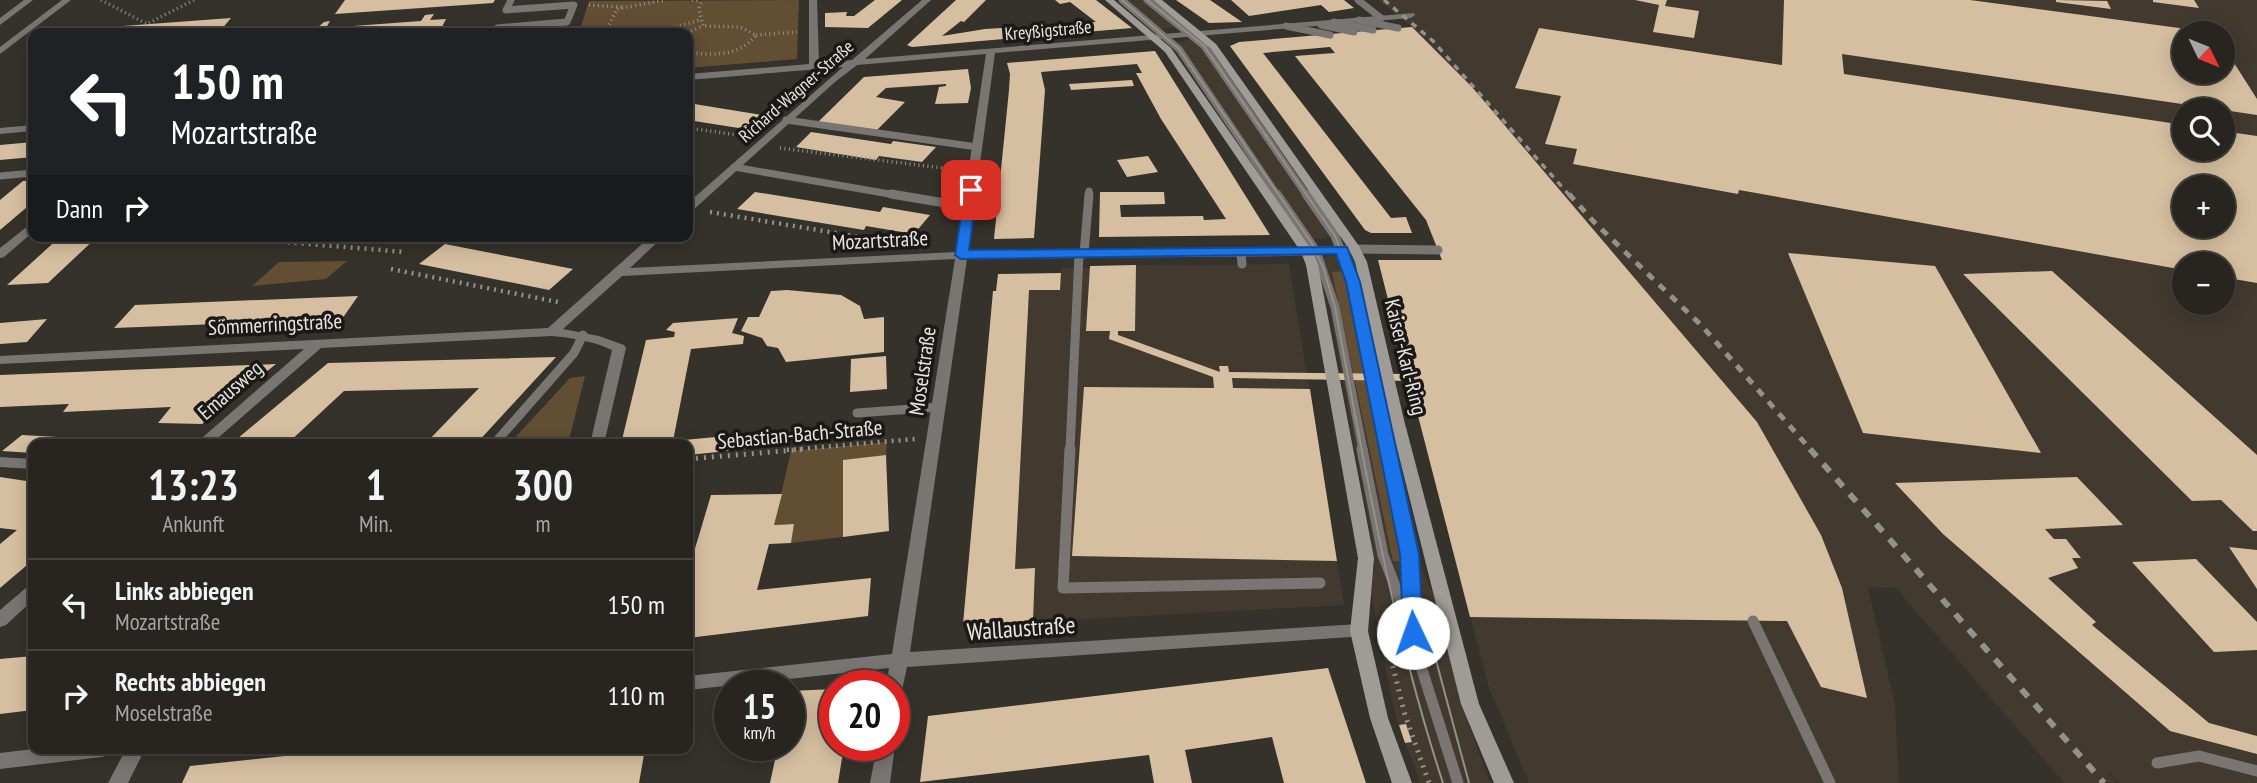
<!DOCTYPE html>
<html lang="de">
<meta charset="utf-8">
<style>
body{margin:0;font-family:"PT Sans Narrow",sans-serif;background:#34312d;color:#f1f3f6;height:100vh;display:flex;flex-direction:column;font-size:26px;white-space:nowrap}
*{box-sizing:border-box;margin:0}
p{font-size:23px;color:#a5a5a5}
.icon{flex:none;width:38px;height:38px;fill:none;stroke:currentColor;stroke-width:2;stroke-linecap:round;stroke-linejoin:round}
.map{position:relative;flex:1;overflow:hidden}
.panel{position:absolute;left:28px;top:439px;width:665px;height:315px;display:flex;flex-direction:column;background:#282520;border-radius:14px;box-shadow:0 4px 18px #0003,0 0 0 2px #44423e}
.panel>*{flex:none}
.banner{position:absolute;left:28px;top:28px;width:665px;height:214px;border-radius:14px;box-shadow:0 4px 18px #0003,0 0 0 2px #44423e;background:#202124;color:#fff;overflow:hidden}
.needle{width:46px;rotate:133deg}
.buttons{position:absolute;left:2172px;top:21px;display:grid;gap:14px}
.buttons a{display:grid;place-items:center;width:63px;height:63px;border-radius:50%;background:#282520;box-shadow:0 4px 18px #0003,0 0 0 2px #44423e;font-size:35px}
.speed{position:absolute;left:714px;top:670px;display:flex;gap:14px;font-size:35px;font-weight:700;text-align:center}
.speed>*{display:grid;place-content:center;width:91px;height:91px;border-radius:50%;background:#282520;box-shadow:0 4px 18px #0003,0 0 0 2px #44423e;line-height:1}
.speed small{font-size:18px;font-weight:400}
.speed .limit{border:10px solid #d22;background:#fff;color:#111}
.pin{position:absolute;display:grid;place-items:center;width:60px;height:60px;color:#fff;margin:-30px;border-radius:14px;box-shadow:0 4px 10px #0006}
.me{position:absolute;width:77px;margin:-38px;rotate:357deg;stroke-linejoin:round;filter:drop-shadow(0 0 5px #0008)}
.turn{display:flex;align-items:center;gap:24px;height:147px;padding:0 28px;font-size:32px}
.turn .icon{width:91px;height:91px;stroke-width:2.5}
.turn b{display:block;font-size:49px;line-height:60px}
.then{display:flex;align-items:center;height:66px;padding:0 28px;background:#0003;gap:14px;font-size:26px}
.eta{display:flex;justify-content:space-evenly;align-items:center;height:119px;text-align:center}
.eta b{font-size:42px;font-weight:700;line-height:49px}
ul{padding:0;list-style:none}
li{display:flex;align-items:center;gap:21px;height:91px;padding:0 28px;border-top:2px solid #44423e}
li div{flex:1}
li b{display:block;font-size:26px}
li em{font-style:normal}
.map>svg:first-child{display:block}
.built{fill:#423a2f;fill-rule:evenodd}
.green{fill:#614e33}
.building{fill:#d6bfa0;fill-rule:evenodd}
.lines{fill:none;stroke-linecap:round;stroke-linejoin:round}
.path-far2{stroke:#95928d;stroke-width:3.5;stroke-dasharray:1 3.5;stroke-linecap:butt}
.path-far1{stroke:#95928d;stroke-width:4.5;stroke-dasharray:2 5;stroke-linecap:butt}
.path{stroke:#95928d;stroke-width:5;stroke-dasharray:2 6;stroke-linecap:butt}
.lane-far2{stroke:#787572;stroke-width:7}
.lane-far1{stroke:#787572;stroke-width:9}
.lane{stroke:#787572;stroke-width:11}
.street{fill:#787572;fill-rule:evenodd}
.secondary{fill:#9f9c97;fill-rule:evenodd}
.tram{stroke:#94908c;stroke-width:2}
.rail-far2{stroke:#94908c;stroke-width:3.5;stroke-dasharray:6 6;stroke-linecap:butt}
.rail-far1{stroke:#94908c;stroke-width:5;stroke-dasharray:8 8;stroke-linecap:butt}
.rail{stroke:#94908c;stroke-width:6;stroke-dasharray:10 10;stroke-linecap:butt}
.route{fill:#1a73e8;stroke:#114b97;stroke-width:2}
.labels{text-anchor:middle;dominant-baseline:central;stroke-width:7;stroke-linejoin:round;paint-order:stroke}
.far-street-label{font-size:18px;fill:#e8e5e2;stroke:#1b1916}
.street-label{font-size:21px;fill:#e8e5e2;stroke:#1b1916}
.near-street-label{font-size:24px;fill:#e8e5e2;stroke:#1b1916}
</style>
<div class="map">
<svg width="2257" height="783" viewBox="0 0 2257 783">
<rect width="100%" height="100%" fill="#35312b"/>
<g class="built">
<path d="M1116,0H1151L1177,27L1163,29L1151,27Z"/>
<path d="M1378,0H2257V783H2119L2103,766L2117,783H2064L1896,588L1868,587L1895,705L1899,783H1529L1488,685L1378,260H1441L1426,220L1295,56L1334,52L1321,35L1412,27ZM2184,33H2222V72H2184ZM2184,110H2222V149H2184ZM2184,187H2222V226H2184ZM2184,264H2222V303H2184Z"/>
<path d="M1188,40L1207,44L1338,230L1336,235L1322,239L1303,238L1173,48L1176,43Z"/>
<path d="M1328,256H1341L1352,261L1359,281L1421,567L1440,610L1462,706L1490,783H1420L1395,715L1371,593V578L1375,568L1371,536L1329,305L1321,276V259Z"/>
<path d="M1289,264L1344,605L1033,622L1035,568L1015,569L1029,290H1060L1061,268H1090V266Z"/>
</g>
<g class="green">
<path d="M799,0L797,59L688,68V33H579L589,1Z"/>
<path d="M347,261L326,279L252,286L279,262Z"/>
<path d="M1343,271L1350,291L1404,562L1393,561L1332,272Z"/>
<path d="M585,376L568,444H509L570,378Z"/>
<path d="M887,442L886,455L843,461V537L791,543L794,524L774,525L791,451Z"/>
</g>
<g class="building">
<path d="M345,0H495L493,3L335,14Z"/>
<path d="M875,0H902L868,28L825,27V13L847,12L846,16H854Z"/>
<path d="M956,0H986L964,22L961,21L942,36L985,29L1096,22L1070,2L1060,4L1055,0H1096L1132,28L912,47L907,45Z"/>
<path d="M1176,0H1210L1242,22L1209,23Z"/>
<path d="M1231,0H1344L1354,8L1329,12L1321,5L1249,16Z"/>
<path d="M1635,0H1667L1665,6L1699,11L1694,38L1653,32L1659,5Z"/>
<path d="M1784,0H1970L2209,32L2184,33V72H2222V44L2257,99V115L1842,54L1844,74L2184,125V149H2222V131L2257,136V283L2222,277V264H2184V270L1739,190L1738,194L1573,164L1577,149L1545,144L1561,96L1515,88L1539,28L1782,65ZM2184,187H2222V226H2184Z"/>
<path d="M2056,0L2107,1L2111,9L2056,2Z"/>
<path d="M2153,0H2194L2199,8L2153,2Z"/>
<path d="M434,14L430,20L446,19L439,33H280L316,29L324,22L330,21L326,28L421,21L425,15Z"/>
<path d="M231,18L221,30L115,33L123,26Z"/>
<path d="M1412,27L1472,87L1757,422L1821,535L1842,588L1867,698L1821,687L1787,621L1470,617L1409,381L1232,378L1233,388L1310,389L1337,561L1072,556L1084,387L1214,388L1213,377L1109,339L1110,331H1086L1090,266L1136,265L1135,331H1118V335L1220,372L1219,366H1228L1229,372L1407,374L1378,260H1442L1426,220L1295,56L1335,53L1330,47L1263,53L1391,218L1406,217L1412,233H1371L1365,230L1230,46L1239,42Z"/>
<path d="M1155,51L1270,235L1099,237L1100,192H1164L1165,204L1120,205L1121,217L1203,216L1204,220L1226,219L1161,119L1136,73H1142L1137,64L1041,72L1045,90L1034,238L994,239L1009,90L1010,74L1007,63Z"/>
<path d="M968,69L971,88L968,103L935,104L939,87L946,86V84L886,88L876,97L905,102L877,130L818,122L864,77Z"/>
<path d="M1132,80L1134,86L1071,90L1069,84Z"/>
<path d="M688,103L762,115L745,129L688,120Z"/>
<path d="M811,132L891,144L893,141L936,147L922,162L879,156L876,160L796,147Z"/>
<path d="M33,142V157L0,160V145Z"/>
<path d="M1148,156L1158,172L1127,177L1117,160Z"/>
<path d="M23,181H33V202L0,230V200Z"/>
<path d="M755,192L880,212L883,207L930,215L914,234L866,226L864,230L737,209Z"/>
<path d="M61,236H98L48,283L7,285Z"/>
<path d="M323,236H408L399,244Z"/>
<path d="M445,244L573,269L549,290L419,264Z"/>
<path d="M1788,253L1935,266L2041,453L1863,433Z"/>
<path d="M2052,271L2257,455V531H2253L2221,500L2192,501L1963,274Z"/>
<path d="M1061,273L1060,290H1029L1015,569L1035,568L1033,622L963,624L993,291H996L998,274Z"/>
<path d="M787,290L841,295L860,306L864,319L884,317V352L786,362L778,348L767,346L762,338L741,331L748,317H759L771,291Z"/>
<path d="M358,296L342,319L114,328L135,305Z"/>
<path d="M738,318L732,333L744,336L743,344L691,349L673,441L759,433L757,448L688,455V444H621L646,340L674,337L675,332L666,330L673,323Z"/>
<path d="M47,319L27,342L0,344V323Z"/>
<path d="M886,356L887,389L850,392L851,359Z"/>
<path d="M556,357L476,444H425L479,388L344,391L287,444H231L328,363Z"/>
<path d="M276,364L202,424L158,423L171,407L63,412L69,404L0,407V375Z"/>
<path d="M22,435L147,442L144,444H33V453L2,451Z"/>
<path d="M886,455L889,531L843,537V460Z"/>
<path d="M0,477L33,482V560L0,588V544L17,530L0,528Z"/>
<path d="M2077,477L2123,525L2045,529L2054,539H2066L2081,558H2072L2078,568L2048,578L2096,622L2092,625L2209,723L2257,736V754L2170,731L1943,534L1895,483Z"/>
<path d="M782,494L774,525L794,524L791,543L769,544L757,590L871,578L868,616L688,638V572L711,495Z"/>
<path d="M2229,547L2257,550V589Z"/>
<path d="M2196,559L2257,622V650L2214,652L2132,562Z"/>
<path d="M33,656V710L0,714V659Z"/>
<path d="M1328,668L1366,783H1284L1272,737L1185,750L1192,783H1154L1149,755L920,782L928,716Z"/>
<path d="M835,689V746H844L838,783H770L778,746H789V691Z"/>
<path d="M1406,724L1412,742L1405,743L1399,725Z"/>
<path d="M351,749H645L639,783H182L190,766Z"/>
</g>
<g class="lines">
<g class="path-far2">
<path d="M101,0L147,24L194,0"/>
<path d="M692,0L700,1"/>
<path d="M589,5L622,7"/>
<path d="M66,33L72,30"/>
<path d="M612,33L609,25L617,9L666,0"/>
<path d="M654,33L700,20"/>
<path d="M687,33L703,26L699,8L702,0"/>
<path d="M756,35L797,32"/>
<path d="M692,53C716,55 740,56 756,35L740,27L703,26"/>
<path d="M688,128L746,136"/>
<path d="M780,148L959,170"/>
</g>
<g class="path-far1">
<path d="M710,212L884,241"/>
<path d="M225,237L404,252"/>
<path d="M391,269L558,302"/>
<path d="M787,450L915,439"/>
</g>
<g class="path">
<path d="M688,459L807,449"/>
<path d="M1385,635L1405,715L1429,783"/>
</g>
<g class="lane-far2">
<path d="M1122,0L1179,49L1278,196"/>
<path d="M1147,0L1204,46L1307,196"/>
<path d="M1358,0L1381,18"/>
<path d="M1359,20L1398,28"/>
<path d="M1334,22L1373,30"/>
<path d="M1321,25L1354,32"/>
<path d="M1286,26L1330,35"/>
<path d="M495,33L497,28L567,22L574,5L506,10L511,0"/>
<path d="M786,120L977,147"/>
<path d="M734,167L901,196"/>
<path d="M0,176L33,173"/>
<path d="M1089,196V191"/>
</g>
<g class="lane-far1">
<path d="M891,194L969,207"/>
<path d="M1277,194L1316,251L1335,307L1363,450"/>
<path d="M1306,194L1335,236L1353,282L1388,450"/>
<path d="M1355,249L1438,250"/>
<path d="M1241,253L1242,264"/>
<path d="M1084,254L1089,194"/>
<path d="M857,413L940,407"/>
<path d="M494,444L574,353L583,335"/>
<path d="M1070,450L1079,254"/>
</g>
<g class="lane">
<path d="M1070,449L1063,588L1320,583"/>
<path d="M1362,449L1383,555L1410,625"/>
<path d="M1388,449L1410,554L1413,633L1417,654L1458,783"/>
<path d="M1753,621L1830,783"/>
<path d="M2157,763L2199,756L2257,771"/>
</g>
<g class="street">
<path d="M24,0H33L0,25V18Z"/>
<path d="M62,0H71L0,54V47Z"/>
<path d="M809,0H817L819,63L852,60L922,0H931L865,59L1414,13L1415,15L1411,18L995,53L968,251L1289,248L1355,245L1361,249L1355,253L1289,256L967,259L910,652L1359,624L1365,626L1368,631L1365,636L907,667L900,700L894,702V686H886L889,668L688,690V676L892,654L955,259L622,276L563,329L599,336L624,345L626,348L604,444H590L612,350C593,341 573,338 552,336L321,348L211,444H195L304,349L0,364V356L548,328L651,236H664L630,268L956,252L986,54L857,65L835,82L692,211L688,212V203L843,67L688,80V74L809,64Z"/>
<path d="M33,125V131L0,134V128Z"/>
<path d="M33,222V232L4,257L0,258V248Z"/>
<path d="M0,457L33,459V469L0,467Z"/>
<path d="M33,585V600L6,625L0,627V610L27,587Z"/>
<path d="M894,744L895,746L890,783H870L877,746H894Z"/>
<path d="M33,749H111L109,755L102,757L0,769V753Z"/>
<path d="M126,749H145L128,783H108Z"/>
</g>
<g class="secondary">
<path d="M1105,0H1114L1171,48L1313,252L1318,265L1374,558L1368,631L1388,718L1412,783H1392L1370,718L1350,631L1358,558L1306,265L1301,252L1165,52Z"/>
<path d="M1153,0H1162L1216,44L1359,246L1367,262L1404,420L1479,704L1514,783H1494L1461,704L1390,420L1355,262L1349,249L1210,48Z"/>
</g>
<g class="tram">
<path d="M1122,0L1179,49L1311,242L1323,267L1335,307C1365,468 1392,628 1443,783"/>
<path d="M1147,0L1204,46L1335,236L1353,282L1419,597L1469,783"/>
</g>
<path class="rail-far2" d="M1384,0L1433,41L1570,196"/>
<path class="rail-far1" d="M1569,194L1594,222L1701,325L1811,450"/>
<path class="rail" d="M1810,449L2104,783"/>
</g>
<path class="route" d="M971,186L977,190L969,250L1347,247L1360,282L1419,554L1423,633L1420,639L1413,641L1406,639L1403,633L1400,554L1346,282L1336,254L961,259L955,255L965,190Z"/>
<g class="labels">
<g class="far-street-label">
<text transform="translate(1048 30) rotate(-5)">Kreyßigstraße</text>
<text transform="translate(796 91) rotate(-41)">Richard-Wagner-Straße</text>
</g>
<g class="street-label">
<text transform="translate(880 240) rotate(-3)">Mozartstraße</text>
<text transform="translate(275 324) rotate(-3)">Sömmerringstraße</text>
<text transform="translate(1406 357) rotate(76)">Kaiser-Karl-Ring</text>
<text transform="translate(922 371) rotate(-82)">Moselstraße</text>
<text transform="translate(230 390) rotate(-41)">Emausweg</text>
<text transform="translate(800 434) rotate(-5)">Sebastian-Bach-Straße</text>
</g>
<g class="near-street-label">
<text transform="translate(1021 628) rotate(-4)">Wallaustraße</text>
</g>
</g>
</svg>
<div class="buttons">
<a><svg class="needle" viewBox="-14 -14 28 28"><path d="M0-13l5 13h-10z" fill="#e53935"/><path d="M0 13l5-13h-10z" fill="#a5a5a5"/></svg></a>
<a><svg class="icon" aria-label="search" viewBox="0 0 24 24"><circle cx="10" cy="10" r="6"/><path d="M15 15l6 6"/></svg></a>
<a>+</a>
<a>−</a>
</div>
<div class="speed"><div>15<small>km/h</small></div><div class="limit">20</div></div>
<div class="pin" style="left:971px;top:190px;background:#d93025"><svg class="icon" aria-label="arrive" viewBox="0 0 24 24"><path d="M6 21V4h12l-3 4 3 4H6"/></svg></div>
<svg class="me" style="left:1413px;top:633px" viewBox="-20 -20 40 40"><circle r="19" fill="#fff"/><path d="M0-13L10 11 0 6-10 11z" fill="#1a73e8"/></svg>
<div class="banner">
<div class="turn"><svg class="icon" aria-label="left" viewBox="0 0 24 24"><path d="M17 20v-9H6M10 6l-5 5 5 5"/></svg><div><b>150 m</b>Mozartstraße</div></div>
<div class="then">Dann<svg class="icon" aria-label="right" viewBox="0 0 24 24"><path d="M7 20v-9h11M14 6l5 5-5 5"/></svg></div>
</div>
<section class="panel">
<div class="eta">
<div><b>13:23</b><p>Ankunft</p></div>
<div><b>1</b><p>Min.</p></div>
<div><b>300</b><p>m</p></div>
</div>
<ul>
<li><svg class="icon" aria-label="left" viewBox="0 0 24 24"><path d="M17 20v-9H6M10 6l-5 5 5 5"/></svg><div><b>Links abbiegen</b><p>Mozartstraße</p></div><em>150 m</em></li>
<li><svg class="icon" aria-label="right" viewBox="0 0 24 24"><path d="M7 20v-9h11M14 6l5 5-5 5"/></svg><div><b>Rechts abbiegen</b><p>Moselstraße</p></div><em>110 m</em></li>
</ul>
</section>
</div>
